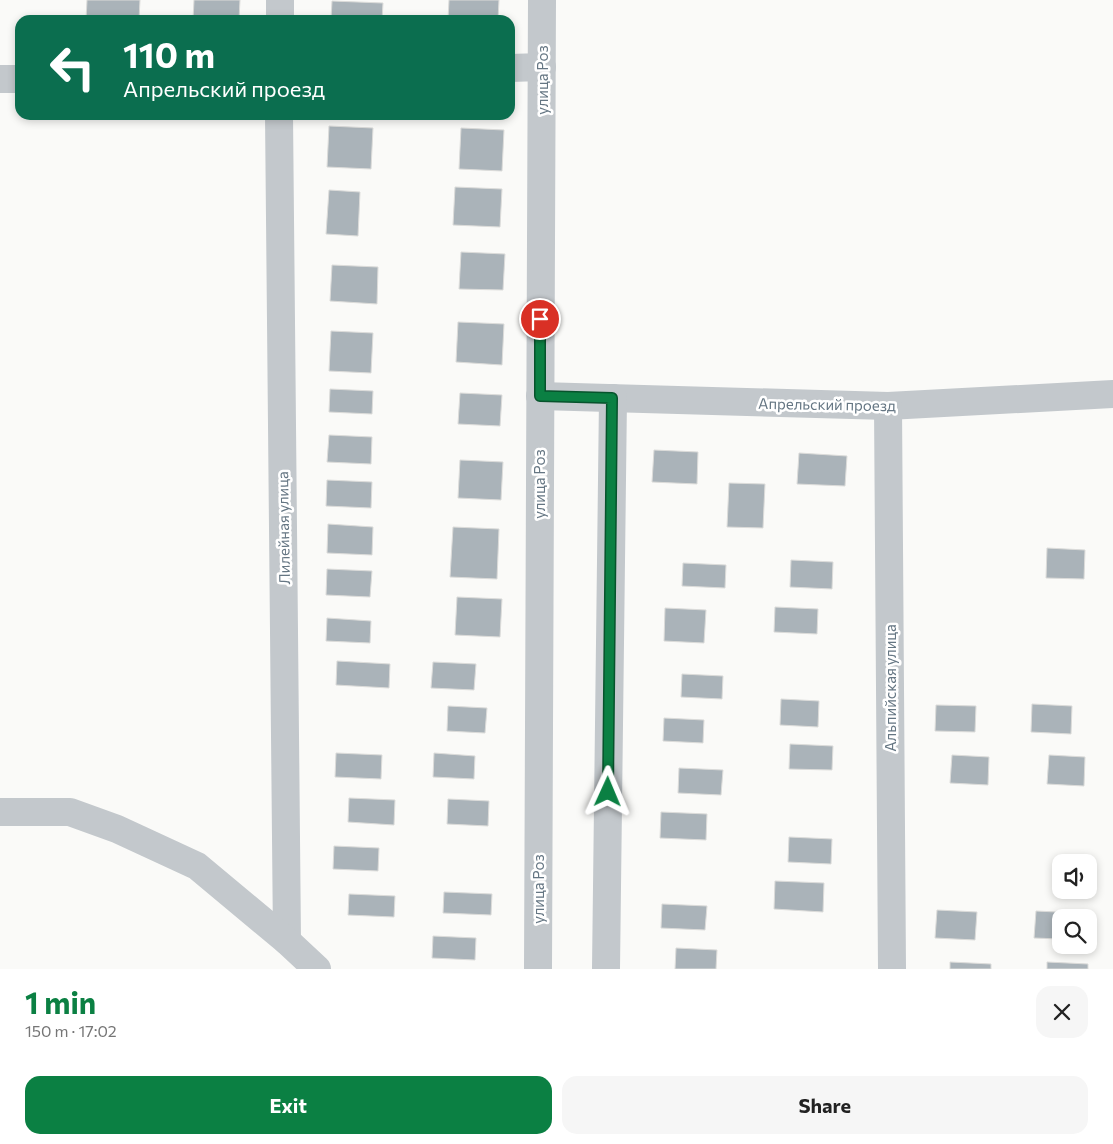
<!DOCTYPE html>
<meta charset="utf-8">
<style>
body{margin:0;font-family:Commissioner,sans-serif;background:#f6f6f6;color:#222;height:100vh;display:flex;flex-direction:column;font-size:19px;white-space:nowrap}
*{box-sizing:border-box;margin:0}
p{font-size:16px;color:#767676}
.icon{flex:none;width:28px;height:28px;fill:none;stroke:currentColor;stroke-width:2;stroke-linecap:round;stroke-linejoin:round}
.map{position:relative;height:969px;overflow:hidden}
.sheet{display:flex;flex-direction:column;background:#fff;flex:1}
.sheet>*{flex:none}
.banner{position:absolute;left:15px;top:15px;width:500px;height:105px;border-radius:15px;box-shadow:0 2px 8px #0003;background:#0b6e4f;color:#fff;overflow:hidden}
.buttons{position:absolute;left:1052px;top:854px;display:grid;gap:10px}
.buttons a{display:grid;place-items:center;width:45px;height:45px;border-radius:10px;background:#fff;box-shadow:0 2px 8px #0003;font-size:25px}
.pin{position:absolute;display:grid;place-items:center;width:42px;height:42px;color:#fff;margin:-21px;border:2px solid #fff;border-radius:50%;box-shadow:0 1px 5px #0007}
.me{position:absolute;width:55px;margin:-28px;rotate:1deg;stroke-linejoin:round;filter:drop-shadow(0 0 4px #0008)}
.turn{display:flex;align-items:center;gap:18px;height:105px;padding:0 25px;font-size:22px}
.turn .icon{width:65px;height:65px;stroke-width:2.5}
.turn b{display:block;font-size:35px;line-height:42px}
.round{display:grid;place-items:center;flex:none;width:52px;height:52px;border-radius:15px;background:#f6f6f6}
.headline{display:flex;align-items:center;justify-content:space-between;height:85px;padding:0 25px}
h1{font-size:30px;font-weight:700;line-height:38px;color:#0b8043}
.cta{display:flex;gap:10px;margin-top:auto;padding:10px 25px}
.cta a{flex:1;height:58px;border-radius:15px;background:#0b8043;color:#fff;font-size:20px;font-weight:700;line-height:58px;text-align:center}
.cta a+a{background:#f6f6f6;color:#222}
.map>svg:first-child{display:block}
.building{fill:#aab3b9;stroke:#dcdcda}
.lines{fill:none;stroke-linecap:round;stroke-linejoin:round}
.street{stroke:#c3c8cc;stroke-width:28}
.route-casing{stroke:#07532c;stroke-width:12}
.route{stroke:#0b8043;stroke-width:9}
.labels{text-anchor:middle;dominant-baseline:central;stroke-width:5;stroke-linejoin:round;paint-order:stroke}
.street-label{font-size:15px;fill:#657683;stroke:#fff}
</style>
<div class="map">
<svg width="1113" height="969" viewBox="0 0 1113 969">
<rect width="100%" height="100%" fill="#fafaf8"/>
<g class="building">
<path d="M87,0H140L139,20H86Z"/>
<path d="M194,0H240L239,20H193Z"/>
<path d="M449,0H499L498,20H448Z"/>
<path d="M332,1L383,3L382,20H331Z"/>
<path d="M329,126L373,128L371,169L327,167Z"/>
<path d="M461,128L504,130L502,171L459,169Z"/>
<path d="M455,187L502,189L500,227L453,225Z"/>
<path d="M329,190L360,192L358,236L326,234Z"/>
<path d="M461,252L505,254L503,290L459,289Z"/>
<path d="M332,265L378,267L377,304L330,301Z"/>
<path d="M458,322L504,324L502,365L456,362Z"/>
<path d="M331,331L373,333L371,373L329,371Z"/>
<path d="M330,389L373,391L372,414L329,412Z"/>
<path d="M460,393L502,395L500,426L458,424Z"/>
<path d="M329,435L372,437L371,464L327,462Z"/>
<path d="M654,450L698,452L697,484L652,482Z"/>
<path d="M799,453L847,456L845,486L797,484Z"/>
<path d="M460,460L503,462L501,500L458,498Z"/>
<path d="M327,480L372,482L371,508L326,506Z"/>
<path d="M729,483L765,484L763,528L727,527Z"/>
<path d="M328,524L373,527L372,555L327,553Z"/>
<path d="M453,527L499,529L497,579L450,577Z"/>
<path d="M1047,548L1085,550L1084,579L1046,578Z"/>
<path d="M791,560L833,562L832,589L790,587Z"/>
<path d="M683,563L726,565L725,588L682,586Z"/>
<path d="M327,569L372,571L370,597L326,595Z"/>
<path d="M457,597L502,599L500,637L455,635Z"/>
<path d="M775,607L818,609L817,634L774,632Z"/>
<path d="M665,608L706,610L704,643L664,641Z"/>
<path d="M327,618L371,621L370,643L326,641Z"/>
<path d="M337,661L390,664L389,688L336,685Z"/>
<path d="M433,662L476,664L474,690L431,688Z"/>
<path d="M682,674L723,676L722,699L681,697Z"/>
<path d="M781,699L819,701L818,727L780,725Z"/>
<path d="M1032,704L1072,706L1071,734L1031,732Z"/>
<path d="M936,705L976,706L975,732L935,731Z"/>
<path d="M448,706L487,708L485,733L447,731Z"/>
<path d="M664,718L704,720L703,743L663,741Z"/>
<path d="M790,744L833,746L832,770L789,769Z"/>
<path d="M336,753L382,755L381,779L335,777Z"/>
<path d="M434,753L475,756L474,779L433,777Z"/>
<path d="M952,755L989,757L988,785L950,783Z"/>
<path d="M1049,755L1085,757L1084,786L1047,784Z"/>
<path d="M679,768L723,770L721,795L678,793Z"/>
<path d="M349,798L395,800L394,825L348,822Z"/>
<path d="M448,799L489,801L488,826L447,824Z"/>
<path d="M661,812L707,814L706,840L660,838Z"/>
<path d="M789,837L832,839L831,864L788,862Z"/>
<path d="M334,846L379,848L378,871L333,869Z"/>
<path d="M775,881L824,883L823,912L774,909Z"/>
<path d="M444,892L492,894L491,915L443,913Z"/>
<path d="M349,894L395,896L394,917L348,915Z"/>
<path d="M662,904L707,906L705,930L661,928Z"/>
<path d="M937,910L977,912L975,940L935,938Z"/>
<path d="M1036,911L1077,913V918H1061V939L1034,938Z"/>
<path d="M433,936L476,938L475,960L432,958Z"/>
<path d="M676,948L717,950L716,969H675Z"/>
<path d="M950,962L991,964V969H950Z"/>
<path d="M1047,962L1088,964V969H1047Z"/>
</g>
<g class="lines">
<g class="street">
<path d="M280,20V0"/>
<path d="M510,68L542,67"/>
<path d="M0,79H20"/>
<path d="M279,115L287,941"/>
<path d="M540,396L888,406L1113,394"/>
<path d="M888,406L892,969"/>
<path d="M0,812H70L117,829L197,866L287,941L317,969"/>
<path d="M538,969L542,0"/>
<path d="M606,969L613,398"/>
</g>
</g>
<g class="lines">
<defs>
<path id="route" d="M540,319V396L612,398L608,792"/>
</defs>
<use href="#route" class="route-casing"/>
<use href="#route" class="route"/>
</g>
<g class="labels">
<g class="street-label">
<text transform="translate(542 80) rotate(-90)">улица Роз</text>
<text transform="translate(827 404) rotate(1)">Апрельский проезд</text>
<text transform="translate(539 484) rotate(-90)">улица Роз</text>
<text transform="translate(283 528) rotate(-91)">Лилейная улица</text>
<text transform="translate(890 688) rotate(-90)">Альпийская улица</text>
<text transform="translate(538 889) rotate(-90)">улица Роз</text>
</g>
</g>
</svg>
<div class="buttons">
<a><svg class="icon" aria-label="sound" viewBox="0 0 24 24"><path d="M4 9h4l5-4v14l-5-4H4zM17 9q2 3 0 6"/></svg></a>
<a><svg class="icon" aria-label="search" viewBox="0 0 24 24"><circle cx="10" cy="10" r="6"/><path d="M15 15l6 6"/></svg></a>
</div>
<div class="pin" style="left:540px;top:319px;background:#d93025"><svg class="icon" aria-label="arrive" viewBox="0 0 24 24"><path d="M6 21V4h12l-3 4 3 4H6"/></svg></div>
<svg class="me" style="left:608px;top:792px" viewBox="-20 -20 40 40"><path d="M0-17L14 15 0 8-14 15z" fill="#0b8043" stroke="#fff" stroke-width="4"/></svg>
<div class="banner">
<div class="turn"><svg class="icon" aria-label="left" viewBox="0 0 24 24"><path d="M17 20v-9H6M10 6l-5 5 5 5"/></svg><div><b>110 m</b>Апрельский проезд</div></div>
</div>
</div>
<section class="sheet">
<div class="headline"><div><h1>1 min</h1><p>150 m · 17:02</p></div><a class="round"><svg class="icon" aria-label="close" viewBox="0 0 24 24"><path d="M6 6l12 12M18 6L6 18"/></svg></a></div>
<div class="cta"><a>Exit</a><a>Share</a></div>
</section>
